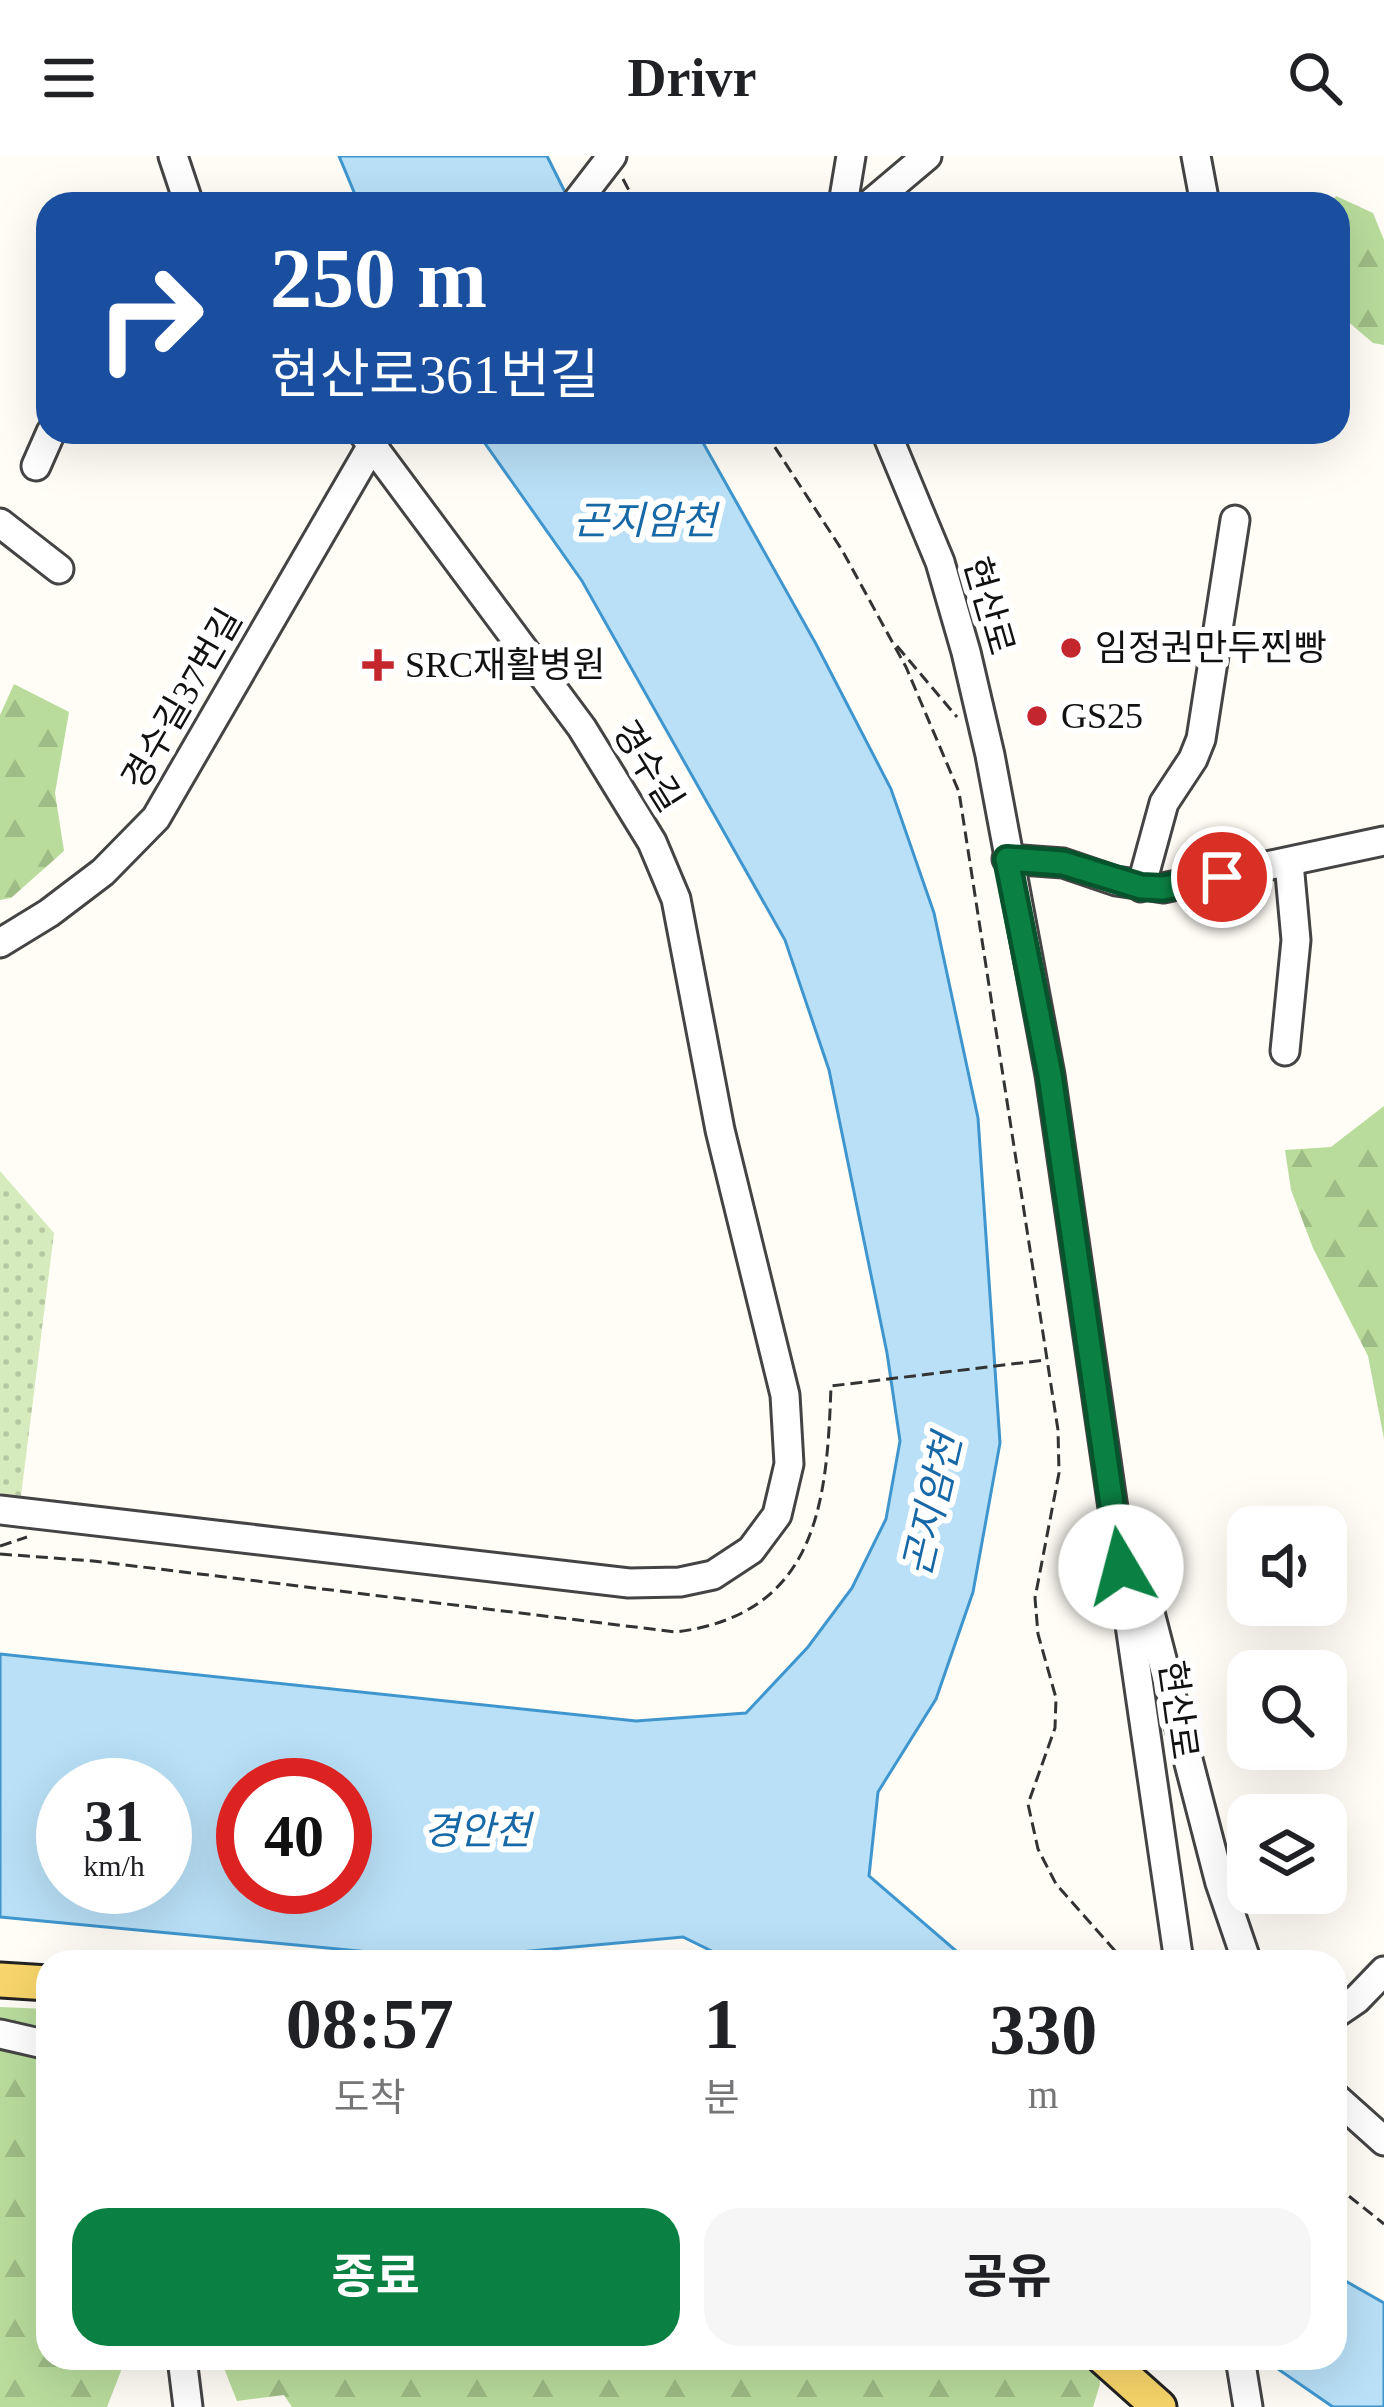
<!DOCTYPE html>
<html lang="ko">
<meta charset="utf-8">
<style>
body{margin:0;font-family:"Times New Roman","Noto Sans KR",serif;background:#f6f6f6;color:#202124;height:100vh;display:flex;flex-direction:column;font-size:45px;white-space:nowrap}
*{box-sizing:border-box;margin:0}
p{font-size:39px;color:#757577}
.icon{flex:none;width:66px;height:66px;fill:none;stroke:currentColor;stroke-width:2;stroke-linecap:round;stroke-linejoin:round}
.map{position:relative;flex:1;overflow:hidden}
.side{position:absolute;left:36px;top:1794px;width:1311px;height:420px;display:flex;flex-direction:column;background:#fff;border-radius:36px;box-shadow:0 12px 48px #0002}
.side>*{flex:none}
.guide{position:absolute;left:36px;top:36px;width:1314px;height:252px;border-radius:36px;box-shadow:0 12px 48px #0002;background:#1a4fa0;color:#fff;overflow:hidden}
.fabs{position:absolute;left:1227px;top:1350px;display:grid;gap:24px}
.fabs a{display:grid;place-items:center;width:120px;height:120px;border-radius:24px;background:#fff;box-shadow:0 12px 48px #0002;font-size:60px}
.speed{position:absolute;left:36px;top:1602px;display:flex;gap:24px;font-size:60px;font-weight:700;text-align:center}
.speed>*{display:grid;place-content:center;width:156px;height:156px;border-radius:50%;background:#fff;box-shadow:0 12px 48px #0002;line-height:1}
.speed small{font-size:30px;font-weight:400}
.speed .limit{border:18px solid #d22;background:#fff;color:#111}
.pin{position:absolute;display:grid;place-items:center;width:102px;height:102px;color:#fff;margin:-51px;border:6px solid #fff;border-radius:50%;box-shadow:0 3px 12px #0007}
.me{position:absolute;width:132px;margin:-66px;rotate:352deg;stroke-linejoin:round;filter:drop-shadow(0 0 9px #0008)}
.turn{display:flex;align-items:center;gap:42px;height:252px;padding:0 36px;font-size:54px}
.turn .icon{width:156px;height:156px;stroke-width:2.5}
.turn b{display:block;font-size:84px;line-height:102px}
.eta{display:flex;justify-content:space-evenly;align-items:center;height:204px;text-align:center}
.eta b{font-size:72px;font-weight:700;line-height:84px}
.cta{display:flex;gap:24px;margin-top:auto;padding:24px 36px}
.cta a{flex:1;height:138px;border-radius:36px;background:#0b8043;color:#fff;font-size:48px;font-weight:700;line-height:138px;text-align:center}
.cta a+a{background:#f6f6f6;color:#202124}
header{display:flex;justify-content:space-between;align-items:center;height:156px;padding:0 36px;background:#fff;font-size:54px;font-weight:700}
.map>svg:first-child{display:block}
.forest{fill:url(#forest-firs)}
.park{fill:url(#park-dots)}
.water{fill:#b9e0f7;stroke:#3f96cf;stroke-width:3;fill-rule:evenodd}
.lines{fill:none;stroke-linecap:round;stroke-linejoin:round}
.minor-casing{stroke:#444;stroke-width:33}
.major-casing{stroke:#222;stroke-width:39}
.path{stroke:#333;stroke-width:3;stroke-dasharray:12 6;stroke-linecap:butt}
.minor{stroke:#fff;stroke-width:27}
.major{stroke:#f9d66b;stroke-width:33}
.route-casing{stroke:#07532c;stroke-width:30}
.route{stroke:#0b8043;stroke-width:21}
.poi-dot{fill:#c4262e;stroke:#fff;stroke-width:4.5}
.labels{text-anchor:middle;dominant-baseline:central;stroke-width:12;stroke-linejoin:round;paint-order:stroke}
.street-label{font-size:36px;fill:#111;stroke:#fff}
.poi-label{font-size:36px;fill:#111;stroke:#fff;text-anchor:start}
.water-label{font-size:39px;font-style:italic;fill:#1768a6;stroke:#fff}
</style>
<header><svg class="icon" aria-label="menu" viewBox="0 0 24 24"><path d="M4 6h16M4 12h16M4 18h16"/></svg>Drivr<svg class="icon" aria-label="search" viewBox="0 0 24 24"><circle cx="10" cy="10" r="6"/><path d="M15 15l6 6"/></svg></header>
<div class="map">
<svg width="1384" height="2251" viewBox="0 0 1384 2251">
<defs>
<pattern id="forest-firs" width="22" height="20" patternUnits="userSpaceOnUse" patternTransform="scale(3)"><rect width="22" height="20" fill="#b9dc9c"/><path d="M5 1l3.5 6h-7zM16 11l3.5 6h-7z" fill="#9ebc85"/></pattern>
<pattern id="park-dots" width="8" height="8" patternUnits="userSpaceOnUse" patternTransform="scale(3)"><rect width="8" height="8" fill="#d5ebbd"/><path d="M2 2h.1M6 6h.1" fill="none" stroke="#b6c8a1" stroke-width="1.8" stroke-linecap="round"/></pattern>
</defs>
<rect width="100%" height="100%" fill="#fffdf5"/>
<g class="forest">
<path d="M1336,40L1373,57L1384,84V189L1373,187L1338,157V48H1331Z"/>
<path d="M14,528L69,556L55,637L64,695L11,742L0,744V559Z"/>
<path d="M1384,950V1283L1368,1200L1313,1092L1291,1034L1285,994L1331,991Z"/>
<path d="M0,1851L48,1853V2202H126L107,2251H0Z"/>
<path d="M220,2202H1096L1100,2228L1093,2251H292L284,2239L237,2245Z"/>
</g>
<path class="park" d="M0,1015L54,1077L21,1340L0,1337Z"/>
<g class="water">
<path d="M339,0H547L571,48H359Z"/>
<path d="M477,276H697L816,488L891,633L934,757L978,962L1000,1287L973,1436L936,1543L878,1636L869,1720L969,1806H734L683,1781L443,1803L0,1761V1498L636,1565L746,1557L808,1491L852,1432L886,1363L900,1285L887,1197L829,914L785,784L582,425ZM63,1629H165V1731H63ZM243,1629H345V1731H243Z"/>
<path d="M1335,2119L1384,2147V2251H1333L1262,2202H1335Z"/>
</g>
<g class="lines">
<defs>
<g id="minor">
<path d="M173,0L189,48"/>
<path d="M1196,0L1205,48"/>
<path d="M575,48L612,0"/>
<path d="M843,48L851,0"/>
<path d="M870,48L927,0"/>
<path d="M886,276L940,406L966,496L990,599L1050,919L1179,1806"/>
<path d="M36,310L51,276"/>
<path d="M0,367L59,413"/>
<path d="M1007,703L1063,707L1116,725L1163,732L1384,685"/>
<path d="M1141,731L1164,647L1193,603L1201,583L1235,364"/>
<path d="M0,787L49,757L103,716L156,662L378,279"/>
<path d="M1285,895L1296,784L1289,707"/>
<path d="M0,1354L629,1427L680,1426L713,1419L751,1394L777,1359L789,1308L785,1239L720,974L676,743L652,686L582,572L362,276"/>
<path d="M1134,1395L1220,1727L1247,1806"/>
<path d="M1335,1858L1357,1843L1384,1815"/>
<path d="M0,1878L48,1889"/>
<path d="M1335,1941L1384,1985"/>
<path d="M182,2202L188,2251"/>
<path d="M1240,2202L1248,2251"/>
</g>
<g id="major">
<path d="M0,1824L48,1827"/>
<path d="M1104,2202L1159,2251"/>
</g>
</defs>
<use href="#minor" class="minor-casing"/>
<use href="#major" class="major-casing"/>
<g class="path">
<path d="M623,23L636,48"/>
<path d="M765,276L842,394L906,511L959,636L1058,1274L1059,1317L1035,1442L1038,1478L1056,1542L1055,1572L1028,1648L1038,1693L1056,1728L1125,1806"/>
<path d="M897,490L957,561"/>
<path d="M0,1390L27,1381"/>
<path d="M0,1398L93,1405L676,1476C818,1458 827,1346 831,1230L1045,1204"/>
<path d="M1335,2029L1384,2068"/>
</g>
<use href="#minor" class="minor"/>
<use href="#major" class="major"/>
</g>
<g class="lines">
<defs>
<path id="route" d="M1121,1411L1050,919L1007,703L1063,707L1141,731L1163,732L1222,721"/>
</defs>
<use href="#route" class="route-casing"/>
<use href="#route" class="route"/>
</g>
<g class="poi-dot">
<circle cx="1071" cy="492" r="12"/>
<path d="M372 491h12v12h12v12h-12v12h-12v-12h-12v-12h12z"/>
<circle cx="1037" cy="560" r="12"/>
</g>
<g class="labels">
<g class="street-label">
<text transform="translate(989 450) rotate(74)">현산로</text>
<text transform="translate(182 543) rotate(-60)">경수길37번길</text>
<text transform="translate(648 610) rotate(58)">경수길</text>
<text transform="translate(1178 1554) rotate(82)">현산로</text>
</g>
<g class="poi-label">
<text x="1095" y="492">임정권만두찐빵</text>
<text x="405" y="509">SRC재활병원</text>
<text x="1061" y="560">GS25</text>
</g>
<g class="water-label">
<text x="645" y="364">곤지암천</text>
<text transform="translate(932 1349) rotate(-77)">곤지암천</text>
<text x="477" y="1674">경안천</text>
</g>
</g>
</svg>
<div class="fabs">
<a><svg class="icon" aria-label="sound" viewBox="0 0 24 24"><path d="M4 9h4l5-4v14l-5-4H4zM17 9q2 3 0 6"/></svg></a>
<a><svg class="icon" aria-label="search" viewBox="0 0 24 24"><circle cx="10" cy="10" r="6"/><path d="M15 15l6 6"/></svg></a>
<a><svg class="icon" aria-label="layers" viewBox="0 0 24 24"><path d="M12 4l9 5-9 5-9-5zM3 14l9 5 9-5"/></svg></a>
</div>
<div class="speed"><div>31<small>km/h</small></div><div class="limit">40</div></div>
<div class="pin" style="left:1222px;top:721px;background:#d93025"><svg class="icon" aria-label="arrive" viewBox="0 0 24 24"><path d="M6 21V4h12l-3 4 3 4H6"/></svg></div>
<svg class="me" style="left:1121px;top:1411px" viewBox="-20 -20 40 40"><circle r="19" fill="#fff"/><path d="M0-13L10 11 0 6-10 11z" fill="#0b8043"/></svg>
<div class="guide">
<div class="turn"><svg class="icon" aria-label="right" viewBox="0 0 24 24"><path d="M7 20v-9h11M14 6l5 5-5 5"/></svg><div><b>250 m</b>현산로361번길</div></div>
</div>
<section class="side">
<div class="eta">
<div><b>08:57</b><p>도착</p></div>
<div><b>1</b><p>분</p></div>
<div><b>330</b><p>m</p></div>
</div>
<div class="cta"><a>종료</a><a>공유</a></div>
</section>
</div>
